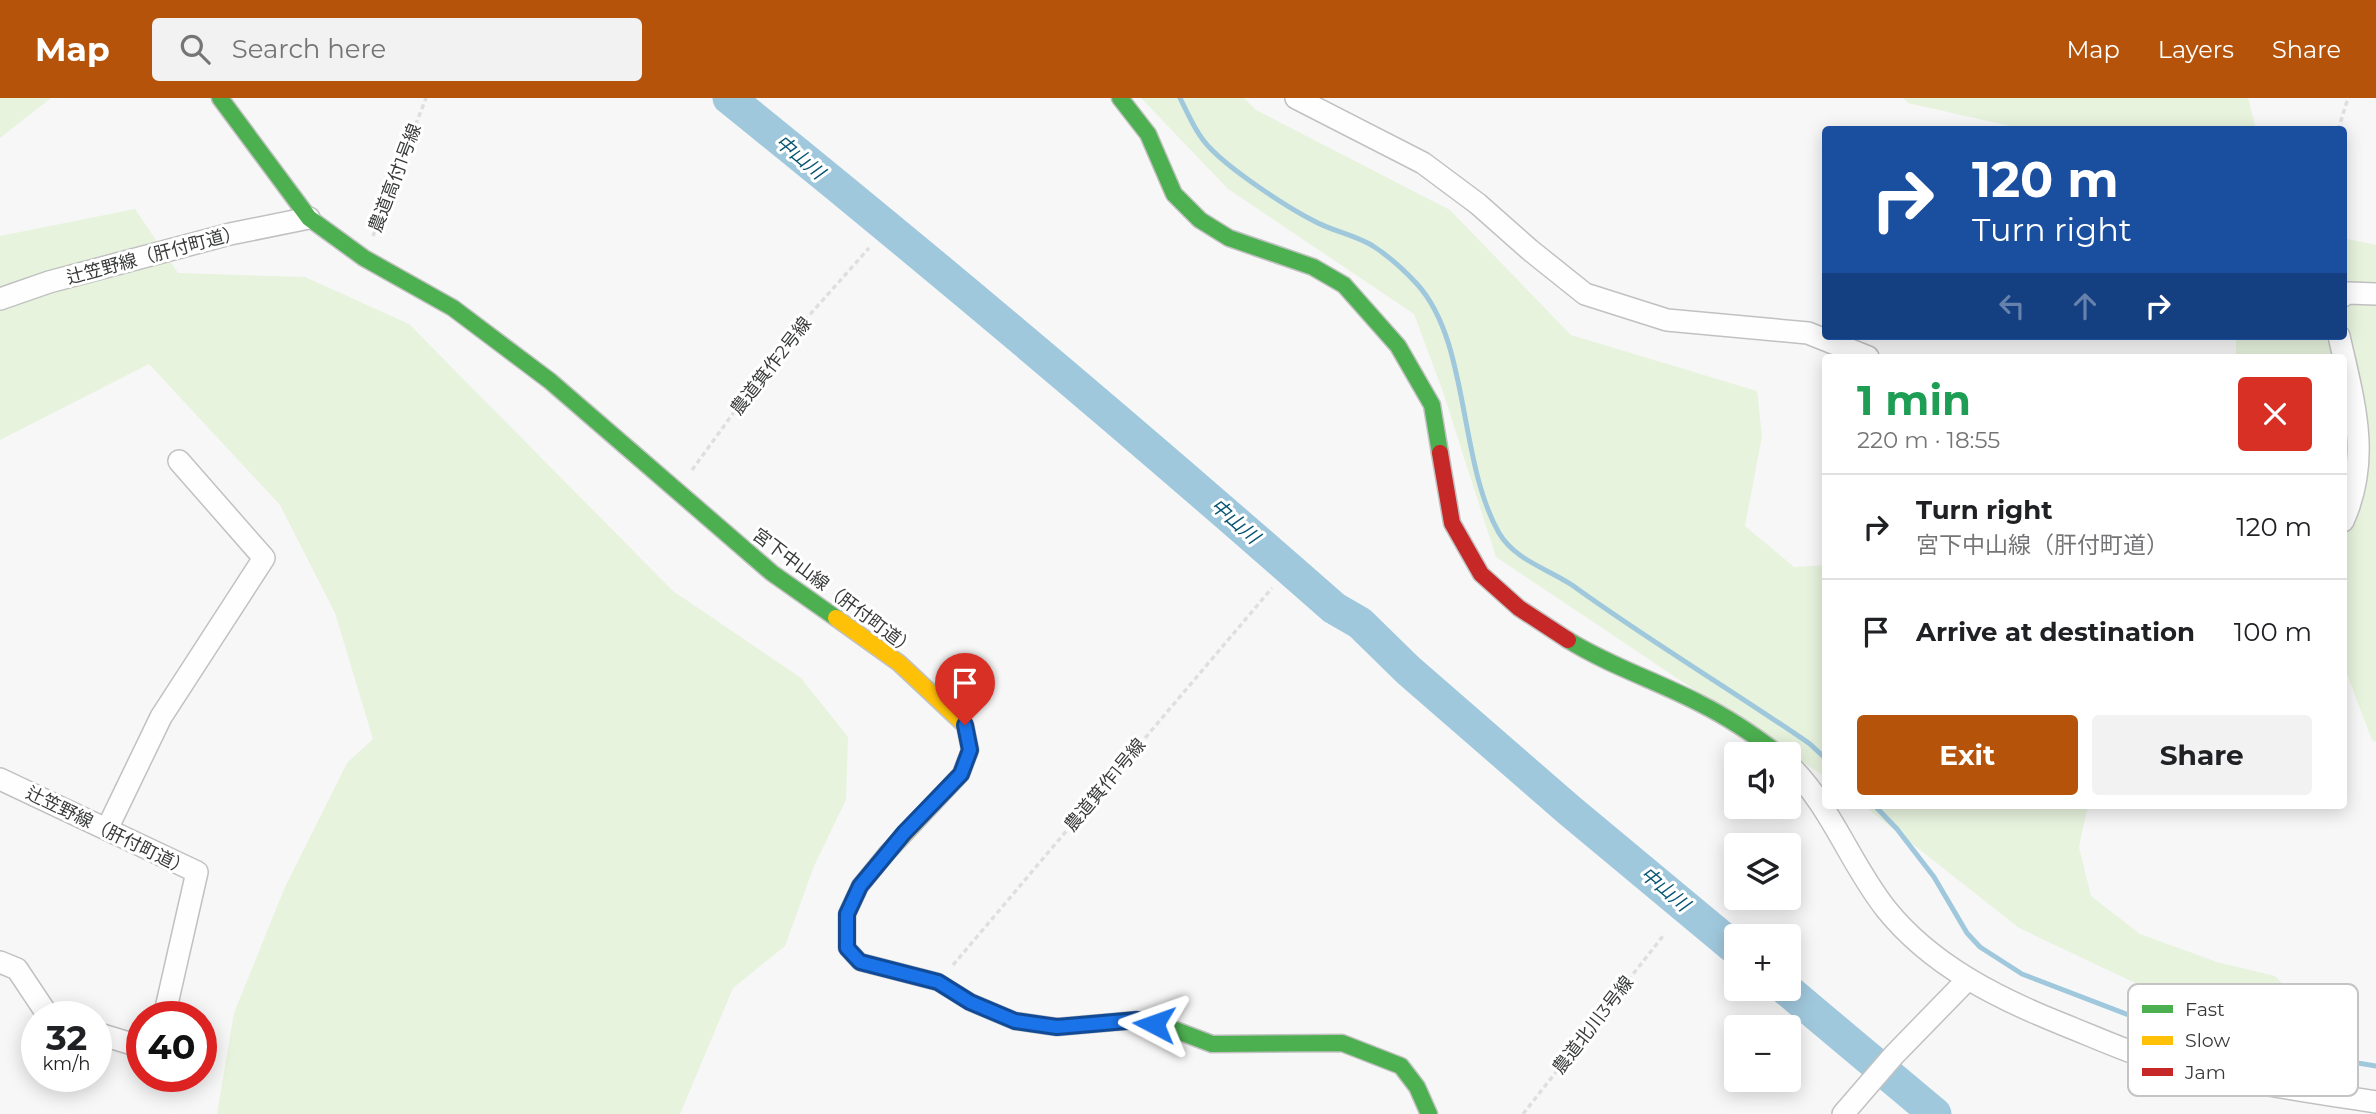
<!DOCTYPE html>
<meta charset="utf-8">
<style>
body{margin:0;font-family:Montserrat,"Noto Sans JP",sans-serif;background:#f2f2f2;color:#202124;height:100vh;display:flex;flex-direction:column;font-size:26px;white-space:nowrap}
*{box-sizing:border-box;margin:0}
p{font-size:23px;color:#757577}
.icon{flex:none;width:38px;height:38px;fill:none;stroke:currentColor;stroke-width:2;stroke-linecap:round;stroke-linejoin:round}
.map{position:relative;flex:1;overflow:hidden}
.details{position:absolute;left:1822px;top:256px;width:525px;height:455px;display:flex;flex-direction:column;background:#fff;border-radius:7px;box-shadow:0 4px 18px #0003}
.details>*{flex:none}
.guide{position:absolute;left:1822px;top:28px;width:525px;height:214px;border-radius:7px;box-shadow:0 4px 18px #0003;background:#1a4fa0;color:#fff;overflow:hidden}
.fabs{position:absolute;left:1724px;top:644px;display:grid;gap:14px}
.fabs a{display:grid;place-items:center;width:77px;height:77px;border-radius:7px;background:#fff;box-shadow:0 4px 18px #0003;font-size:35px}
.speed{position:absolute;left:21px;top:903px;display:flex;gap:14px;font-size:35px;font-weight:700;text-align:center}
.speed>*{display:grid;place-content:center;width:91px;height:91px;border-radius:50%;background:#fff;box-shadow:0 4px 18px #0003;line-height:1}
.speed small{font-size:18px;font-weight:400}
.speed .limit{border:10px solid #d22;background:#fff;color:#111}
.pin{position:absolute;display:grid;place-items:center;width:60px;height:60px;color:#fff;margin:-72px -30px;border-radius:50% 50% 50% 0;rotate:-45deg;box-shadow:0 0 7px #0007}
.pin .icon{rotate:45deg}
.me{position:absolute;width:77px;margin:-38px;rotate:274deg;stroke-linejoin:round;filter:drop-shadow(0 0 5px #0008)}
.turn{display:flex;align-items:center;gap:24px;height:147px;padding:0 35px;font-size:32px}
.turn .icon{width:91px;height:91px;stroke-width:2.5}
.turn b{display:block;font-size:49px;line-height:60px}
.lanes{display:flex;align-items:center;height:66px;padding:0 35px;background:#0003;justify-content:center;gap:35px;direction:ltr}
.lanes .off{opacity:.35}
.round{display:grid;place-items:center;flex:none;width:74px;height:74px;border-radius:7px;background:#f2f2f2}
.head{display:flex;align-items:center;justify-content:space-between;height:119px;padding:0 35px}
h1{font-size:42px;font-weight:700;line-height:52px;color:#1e9e55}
.button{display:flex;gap:14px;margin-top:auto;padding:14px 35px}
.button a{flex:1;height:80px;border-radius:7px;background:#b45309;color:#fff;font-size:28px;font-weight:700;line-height:80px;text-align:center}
.button a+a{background:#f2f2f2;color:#202124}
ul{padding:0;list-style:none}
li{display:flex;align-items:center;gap:21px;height:105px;padding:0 35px;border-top:2px solid #e0e0e0}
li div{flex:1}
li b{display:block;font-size:26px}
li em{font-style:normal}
header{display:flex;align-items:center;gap:42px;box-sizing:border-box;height:98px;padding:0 35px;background:#b45309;color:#fff}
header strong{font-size:33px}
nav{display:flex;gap:38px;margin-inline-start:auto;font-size:24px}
.search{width:490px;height:63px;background:#f2f2f2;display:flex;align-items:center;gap:18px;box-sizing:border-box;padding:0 24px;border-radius:7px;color:#757577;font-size:26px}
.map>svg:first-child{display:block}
.green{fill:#e7f3dd}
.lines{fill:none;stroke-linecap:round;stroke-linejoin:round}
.stream{stroke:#a0c8dd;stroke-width:5}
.river{stroke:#a0c8dd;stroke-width:33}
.street-casing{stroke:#c1c1c1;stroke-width:24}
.fast-casing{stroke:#c1c1c1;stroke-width:19}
.slow-casing{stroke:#c1c1c1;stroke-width:19}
.jam-casing{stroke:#c1c1c1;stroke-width:19}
.path{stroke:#dfdfe0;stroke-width:3.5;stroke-dasharray:5 3.5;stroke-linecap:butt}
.street{stroke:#fefefe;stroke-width:21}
.fast{stroke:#4caf50;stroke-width:16}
.slow{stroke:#ffc107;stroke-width:16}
.jam{stroke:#c62828;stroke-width:16}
.route-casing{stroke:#114b97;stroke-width:18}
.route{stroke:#1a73e8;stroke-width:12}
.labels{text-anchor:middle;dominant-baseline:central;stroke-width:6;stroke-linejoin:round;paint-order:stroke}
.street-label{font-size:18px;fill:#393a3a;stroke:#fff}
.water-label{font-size:19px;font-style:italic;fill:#065673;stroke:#fff}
.key{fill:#fff;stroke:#c4c4c4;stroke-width:2}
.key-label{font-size:19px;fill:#393a3a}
</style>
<header>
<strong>Map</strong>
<div class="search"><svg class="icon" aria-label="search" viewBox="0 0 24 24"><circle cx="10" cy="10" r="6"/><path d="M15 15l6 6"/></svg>Search here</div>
<nav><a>Map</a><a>Layers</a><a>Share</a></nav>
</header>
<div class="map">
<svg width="2376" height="1016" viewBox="0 0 2376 1016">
<rect width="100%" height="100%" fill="#f7f7f8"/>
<g class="green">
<path d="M0,0H51L0,40Z"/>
<path d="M1141,0H1244L1256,12L1450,112L1571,237L1757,293L1762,338L1745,428L1794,469L1825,467V679L1496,459L1443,294L1414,216L1228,91Z"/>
<path d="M1903,0H2248L2256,31H2023L1908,5Z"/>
<path d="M135,111L178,175L305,179L409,226L673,493L801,580L848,639L846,702L814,768L785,848L733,890L680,1016H217L234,915L285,789L347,665L373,641L335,515L280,407L149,266L0,342V138Z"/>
<path d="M2343,140L2376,147V644L2372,642L2343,566V259H2236V238H2343Z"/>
<path d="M1863,707H2088L2079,749L2091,798L2140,836L2217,864L2275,878L2304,908L2203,917L2019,830Z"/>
</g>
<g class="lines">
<g class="stream">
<path d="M1180,0C1188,16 1197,37 1210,50C1232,73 1285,108 1314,123C1332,133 1355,137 1373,148C1387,157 1405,173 1417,186C1470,244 1458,363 1499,435C1515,462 1548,471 1572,487C1649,543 1732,592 1810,646L1825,660"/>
<path d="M1874,707L1897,731L1934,779L1967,835L1980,849L2022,876L2173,934L2376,968"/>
</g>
<g class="river">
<path d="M729,0C934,165 1136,336 1334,510L1360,525L1408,572L1569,712L1736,851"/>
<path d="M1786,891L1935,1016"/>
</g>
<defs>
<g id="street">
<path d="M1296,0L1423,65L1478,106L1530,152L1585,196L1667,222L1808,235L1868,259"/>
<path d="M2343,198L2348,195L2376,196"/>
<path d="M0,201L49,184L230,136L309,120"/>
<path d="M2339,238C2353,301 2372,360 2343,423"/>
<path d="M1788,666C1832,709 1849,764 1886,811C1931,867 1997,900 2062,926C2092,938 2121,951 2151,961C2168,967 2186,970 2203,974C2260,987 2318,995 2376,1004"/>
<path d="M0,681L197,774L164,919"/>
<path d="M107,731L161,619L264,460L179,363"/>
<path d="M0,864L17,871L49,919"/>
<path d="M96,935L142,949"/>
<path d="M1843,1016L1894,957L1968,881"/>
</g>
<g id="fast">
<path d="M220,0L309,120L364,160L453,210L550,283L772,475L836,520"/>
<path d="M1120,0L1148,36L1174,96L1200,122L1229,140L1313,169L1344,187L1398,248L1432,307L1440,355"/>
<path d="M1568,542C1610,568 1657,583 1701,606C1729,620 1754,637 1779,656"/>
<path d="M887,755L860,788L847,816V850L860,864L938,884L970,904L1015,923L1057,929L1137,922L1170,930L1212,946L1342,945L1401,968L1417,989L1429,1016"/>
</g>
<path id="slow" d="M836,520L899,565L965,627L970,652L961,676L887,755"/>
<path id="jam" d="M1440,355L1452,425L1481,476L1519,510L1568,542"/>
</defs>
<use href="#street" class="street-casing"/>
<use href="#fast" class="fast-casing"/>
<use href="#slow" class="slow-casing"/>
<use href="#jam" class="jam-casing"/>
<g class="path">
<path d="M2338,32L2348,0"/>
<path d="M373,138L426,0"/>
<path d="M692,372L782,248L869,150"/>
<path d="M953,867L1272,490"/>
<path d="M1523,1016L1663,838"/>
</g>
<use href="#street" class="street"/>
<use href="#fast" class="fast"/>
<use href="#slow" class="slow"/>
<use href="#jam" class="jam"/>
</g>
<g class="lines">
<defs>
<path id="route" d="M965,627L970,652L961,676L904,735L860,788L847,816V850L860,864L938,884L970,904L1015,923L1057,929L1137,922L1154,926"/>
</defs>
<use href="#route" class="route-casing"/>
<use href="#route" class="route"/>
</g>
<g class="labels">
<g class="street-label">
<text transform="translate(395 80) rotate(-69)">農道高付1号線</text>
<text transform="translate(154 157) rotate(-15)">辻笠野線（肝付町道）</text>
<text transform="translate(771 268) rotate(-52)">農道箕作2号線</text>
<text transform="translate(834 494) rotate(37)">宮下中山線（肝付町道）</text>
<text transform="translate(1105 687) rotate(-50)">農道箕作1号線</text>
<text transform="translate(108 733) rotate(26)">辻笠野線（肝付町道）</text>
<text transform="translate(1593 927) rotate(-52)">農道北川3号線</text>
</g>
<g class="water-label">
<text transform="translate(800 59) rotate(40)">中山川</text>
<text transform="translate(1235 423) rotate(41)">中山川</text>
<text transform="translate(1665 791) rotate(40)">中山川</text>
</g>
</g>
<rect x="2128" y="886" width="230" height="112" rx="10" class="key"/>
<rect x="2142" y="907" width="31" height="8" fill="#4caf50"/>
<rect x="2142" y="938" width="31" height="9" fill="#ffc107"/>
<rect x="2142" y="970" width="31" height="8" fill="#c62828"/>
<g class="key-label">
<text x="2185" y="918">Fast</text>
<text x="2185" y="949">Slow</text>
<text x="2185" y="981">Jam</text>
</g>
</svg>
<div class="fabs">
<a><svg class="icon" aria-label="sound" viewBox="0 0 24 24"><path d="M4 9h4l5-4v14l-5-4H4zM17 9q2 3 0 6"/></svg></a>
<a><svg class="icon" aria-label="layers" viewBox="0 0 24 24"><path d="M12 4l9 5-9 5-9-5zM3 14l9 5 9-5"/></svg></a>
<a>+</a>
<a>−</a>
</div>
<div class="speed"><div>32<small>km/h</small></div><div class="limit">40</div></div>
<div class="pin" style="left:965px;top:627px;background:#d93025"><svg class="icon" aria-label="arrive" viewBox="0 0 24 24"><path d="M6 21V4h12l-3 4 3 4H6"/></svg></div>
<svg class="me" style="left:1154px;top:926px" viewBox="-20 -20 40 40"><path d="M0-17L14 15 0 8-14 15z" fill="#1a73e8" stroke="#fff" stroke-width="4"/></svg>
<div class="guide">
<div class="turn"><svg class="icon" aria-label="right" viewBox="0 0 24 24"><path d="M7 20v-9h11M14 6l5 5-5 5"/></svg><div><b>120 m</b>Turn right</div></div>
<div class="lanes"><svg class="icon off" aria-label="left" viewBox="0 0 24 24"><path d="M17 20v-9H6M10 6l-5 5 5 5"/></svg><svg class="icon off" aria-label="ahead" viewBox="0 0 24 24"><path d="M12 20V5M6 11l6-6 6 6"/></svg><svg class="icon" aria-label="right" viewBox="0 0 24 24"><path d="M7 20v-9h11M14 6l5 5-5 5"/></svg></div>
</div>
<section class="details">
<div class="head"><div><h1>1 min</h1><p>220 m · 18:55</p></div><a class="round" style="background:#d93025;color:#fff"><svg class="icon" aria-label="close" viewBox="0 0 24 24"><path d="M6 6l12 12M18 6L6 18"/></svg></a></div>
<ul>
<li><svg class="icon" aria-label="right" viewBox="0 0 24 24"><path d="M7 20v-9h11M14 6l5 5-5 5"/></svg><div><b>Turn right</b><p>宮下中山線（肝付町道）</p></div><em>120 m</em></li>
<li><svg class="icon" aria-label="arrive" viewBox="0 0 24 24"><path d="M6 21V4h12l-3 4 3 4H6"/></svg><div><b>Arrive at destination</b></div><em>100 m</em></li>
</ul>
<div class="button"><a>Exit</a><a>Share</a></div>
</section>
</div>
